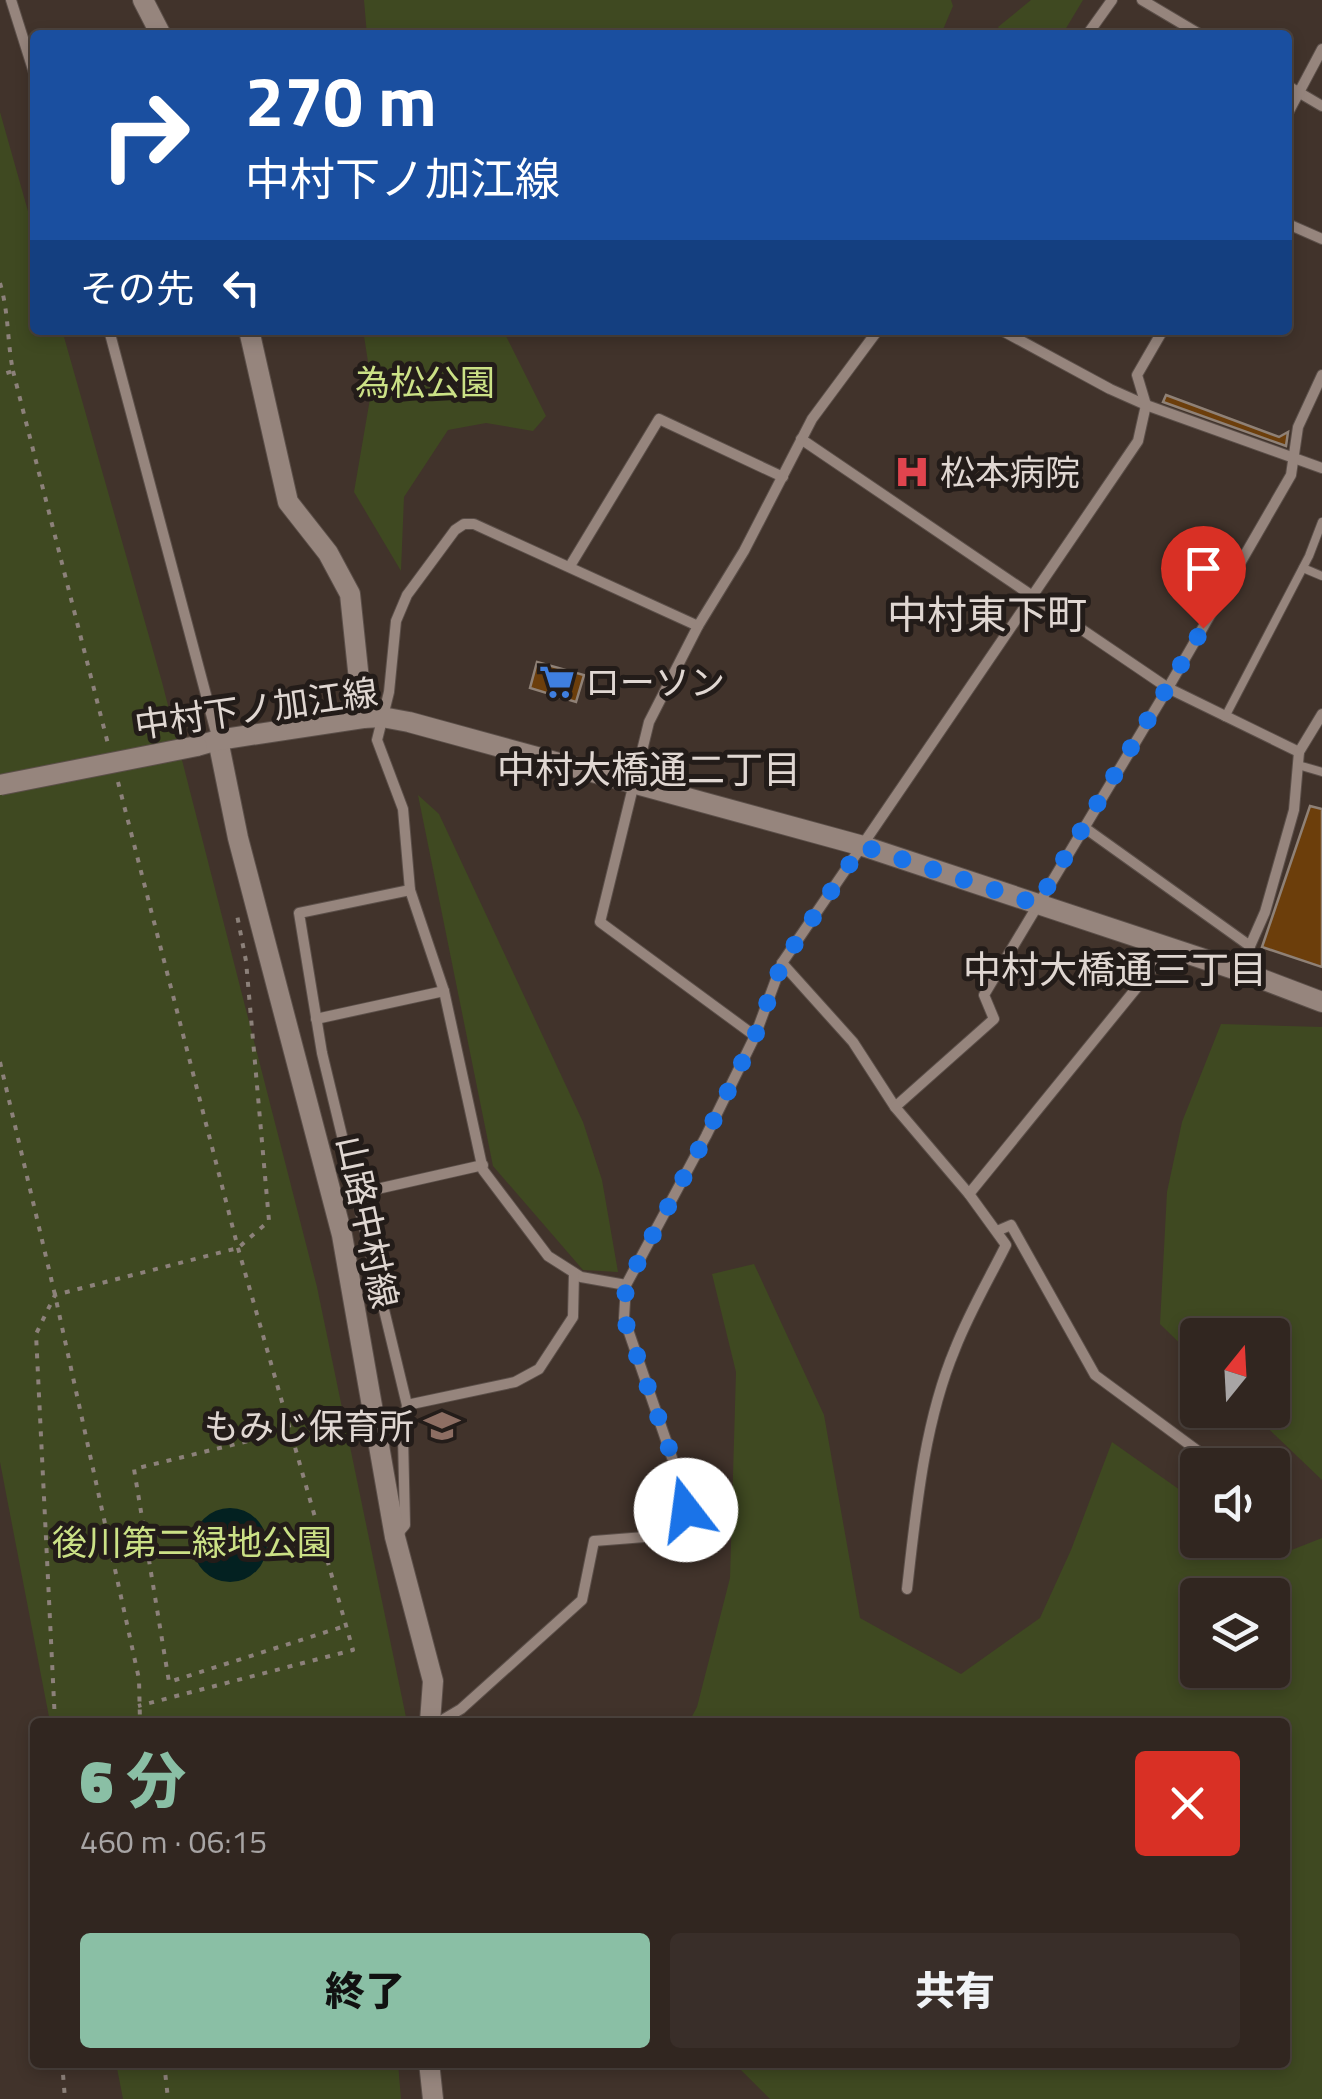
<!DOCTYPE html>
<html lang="ja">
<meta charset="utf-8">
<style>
body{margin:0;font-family:"Titillium Web","Noto Sans JP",sans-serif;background:#392e29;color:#f1f3f6;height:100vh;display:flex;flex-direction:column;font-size:38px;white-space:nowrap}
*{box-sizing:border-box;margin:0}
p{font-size:32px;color:#a8a5a5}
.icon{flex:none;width:55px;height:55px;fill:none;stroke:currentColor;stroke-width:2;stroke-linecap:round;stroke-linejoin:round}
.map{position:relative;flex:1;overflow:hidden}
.panel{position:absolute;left:30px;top:1718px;width:1260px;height:350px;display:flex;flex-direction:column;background:#312620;border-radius:10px;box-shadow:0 5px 15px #0003,0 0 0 2px #4c433e}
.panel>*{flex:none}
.top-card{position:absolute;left:30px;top:30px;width:1262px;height:305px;border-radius:10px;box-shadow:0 5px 15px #0003,0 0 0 2px #4c433e;background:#1a4fa0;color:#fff;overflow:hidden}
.needle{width:65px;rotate:18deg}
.buttons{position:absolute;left:1180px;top:1318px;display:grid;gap:20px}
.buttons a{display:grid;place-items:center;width:110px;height:110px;border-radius:10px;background:#312620;box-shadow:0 5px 15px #0003,0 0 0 2px #4c433e;font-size:50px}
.pin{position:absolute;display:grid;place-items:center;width:85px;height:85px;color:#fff;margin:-102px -42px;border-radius:50% 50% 50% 0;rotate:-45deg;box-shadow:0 0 10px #0007}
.pin .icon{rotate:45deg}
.me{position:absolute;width:110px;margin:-55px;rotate:345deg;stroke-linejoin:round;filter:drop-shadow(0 0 8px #0008)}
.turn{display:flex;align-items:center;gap:35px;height:210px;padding:0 50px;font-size:45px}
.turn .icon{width:130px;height:130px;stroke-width:2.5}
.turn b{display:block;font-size:70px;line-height:85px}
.then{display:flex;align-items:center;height:95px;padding:0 50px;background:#0003;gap:20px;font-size:38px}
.round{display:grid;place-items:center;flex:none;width:105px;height:105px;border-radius:10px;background:#392e29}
.headline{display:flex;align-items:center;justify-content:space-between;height:170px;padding:0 50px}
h1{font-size:60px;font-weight:800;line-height:75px;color:#8abfa5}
.primary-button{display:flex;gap:20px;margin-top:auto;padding:20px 50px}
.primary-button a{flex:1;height:115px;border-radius:10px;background:#8abfa5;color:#111;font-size:40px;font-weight:800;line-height:115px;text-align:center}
.primary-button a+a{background:#392e29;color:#f1f3f6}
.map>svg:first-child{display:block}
.green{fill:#3f4921;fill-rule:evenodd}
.water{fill:#032121}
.building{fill:#6c3e0b;stroke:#8f8176;stroke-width:2.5}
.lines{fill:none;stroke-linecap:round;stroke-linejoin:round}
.service-casing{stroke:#5b4f49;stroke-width:10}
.minor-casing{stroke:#5b4f49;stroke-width:12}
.secondary-casing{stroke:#5b4f49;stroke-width:22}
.path{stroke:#8c817a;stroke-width:4;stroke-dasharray:5 8;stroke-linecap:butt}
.service{stroke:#96857d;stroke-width:8}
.minor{stroke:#96857d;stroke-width:10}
.secondary{stroke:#96857d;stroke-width:20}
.secondary-bridge-casing{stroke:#5b4f49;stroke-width:22;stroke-linecap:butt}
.secondary-bridge{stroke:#96857d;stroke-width:20}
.route{stroke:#1a73e8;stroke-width:18;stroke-dasharray:0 32.4}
.labels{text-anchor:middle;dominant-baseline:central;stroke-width:10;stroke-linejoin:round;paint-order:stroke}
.park-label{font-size:35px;fill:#cbe186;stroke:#231c19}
.poi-label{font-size:35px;fill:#e0d7d2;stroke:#231c19;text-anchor:start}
.street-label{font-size:35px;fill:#e0d7d2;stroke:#231c19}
.neighbourhood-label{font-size:38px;fill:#e0d7d2;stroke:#231c19}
.quarter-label{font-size:40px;fill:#e0d7d2;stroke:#231c19}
</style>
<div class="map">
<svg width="1322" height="2099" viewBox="0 0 1322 2099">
<rect width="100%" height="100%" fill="#41332b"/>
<g class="green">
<path d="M364,0H951L953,6L942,32L912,35H367Z"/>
<path d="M1031,0H1083L1062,35H1004L998,27Z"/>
<path d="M0,112L35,236V330H62L162,682L317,1287L407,1722H50L0,1462Z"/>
<path d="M363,330H503L546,416L533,431L486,423L448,430L404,497L401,571L354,492L372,387Z"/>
<path d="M418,795L439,814L583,1122L602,1180L618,1272L583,1270L493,1166Z"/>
<path d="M1221,1024L1322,1027V1480L1249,1410H1272V1335H1198L1197,1360L1160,1324L1167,1192L1182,1122Z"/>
<path d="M754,1264L824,1415L860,1618L961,1674L1040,1618L1071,1550L1112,1442L1197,1502L1198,1540H1265L1289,1551L1322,1538V2099H770L734,2063L1285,2062V1722H689L697,1707L730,1578L736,1372L712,1274ZM1198,1595H1272V1670H1198Z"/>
<path d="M116,2063H398L401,2099H123Z"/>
</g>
<circle class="water" cx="230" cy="1545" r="37"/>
<g class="building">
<path d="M1166,395L1279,437L1288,432L1286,446L1163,402Z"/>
<path d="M537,662L584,675L576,702L530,688Z"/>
<path d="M1310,806L1322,809V967L1262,947Z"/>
</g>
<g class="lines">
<defs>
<g id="service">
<path d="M1303,568L1322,576"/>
<path d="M1225,717L1309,556L1322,522"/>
<path d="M1298,765L1322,772"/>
</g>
<g id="minor">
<path d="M11,0L35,76"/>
<path d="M1142,0L1201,35"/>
<path d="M1087,35L1112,0"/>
<path d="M1288,86L1322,106"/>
<path d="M1288,113L1322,49"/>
<path d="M1288,224L1322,239"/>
<path d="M109,330L218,740"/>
<path d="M1001,330L1110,389L1146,405L1322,468"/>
<path d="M801,439L1168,688L1299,752"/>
<path d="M570,566L659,419L783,477"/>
<path d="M1085,828L1250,946"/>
<path d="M782,963L853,1042L895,1107L969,1194L1006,1245C989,1279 969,1313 955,1349C924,1423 916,1510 907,1589"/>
<path d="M1246,972L1250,946L1265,912L1294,810L1299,752L1322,714"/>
<path d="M316,1019L444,991"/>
<path d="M755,1036L600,922L649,722L698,626L744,551L812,419L878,330"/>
<path d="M895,1107L994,1019L984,995L1168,688L1291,475L1298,427L1322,375"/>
<path d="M355,1194L483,1165"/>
<path d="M969,1194L1169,948"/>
<path d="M997,1231L1011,1225L1095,1375L1217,1465"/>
<path d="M626,1285L581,1277L548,1256L483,1170L444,991L410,890L403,809L377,740L389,692L396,621L407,595L455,530L464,524H474L698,626"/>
<path d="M407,1405L515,1382L539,1369L573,1317L574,1273"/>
<path d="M1272,1506L1282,1513"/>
<path d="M395,1537L405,1525L403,1437L407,1405L322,1053L299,913L410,890"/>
<path d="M439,1722L461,1709L582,1600L594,1541L670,1535L686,1510L680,1481L624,1318L626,1285L706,1136L755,1036L782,963L1138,441L1146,405L1137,375L1163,330"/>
</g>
<g id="secondary">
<path d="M143,0L161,35"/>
<path d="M249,330L288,502L328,553L350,594L363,718"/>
<path d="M218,740L238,838L342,1235L395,1537L433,1681L430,1722"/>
<path d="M197,746L218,740L363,718L382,717L409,722L863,846L1246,973L1322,1002"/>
<path d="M429,2062L433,2099"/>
</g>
</defs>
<use href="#service" class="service-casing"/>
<use href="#minor" class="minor-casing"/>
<use href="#secondary" class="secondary-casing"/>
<g class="path">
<path d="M0,283C9,313 7,341 13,371L0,375"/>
<path d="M13,371L108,744"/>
<path d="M118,782L238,1248L353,1650L138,1706"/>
<path d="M0,1062L55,1295L139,1679L140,1722"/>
<path d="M285,1432L134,1469L169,1682L345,1626"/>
<path d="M55,1722L36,1334L55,1295L238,1248L269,1221L246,961L237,915"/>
<path d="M62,2062L65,2099"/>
<path d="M164,2062L168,2099"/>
</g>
<use href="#service" class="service"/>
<use href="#minor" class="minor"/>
<use href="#secondary" class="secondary"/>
<defs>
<path id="secondary-bridge" d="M0,785L197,746"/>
</defs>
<use href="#secondary-bridge" class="secondary-bridge-casing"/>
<use href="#secondary-bridge" class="secondary-bridge"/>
</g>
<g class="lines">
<path class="route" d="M686,1510L680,1480L624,1318L626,1285L706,1136L755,1036L782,963L862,846L1037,904L1203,628"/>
</g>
<defs>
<symbol id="hospital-bare" viewBox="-9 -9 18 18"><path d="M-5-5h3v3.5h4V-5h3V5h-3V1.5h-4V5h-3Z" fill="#e0444e" stroke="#231c19" stroke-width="2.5" paint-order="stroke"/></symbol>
<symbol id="supermarket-bare" viewBox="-9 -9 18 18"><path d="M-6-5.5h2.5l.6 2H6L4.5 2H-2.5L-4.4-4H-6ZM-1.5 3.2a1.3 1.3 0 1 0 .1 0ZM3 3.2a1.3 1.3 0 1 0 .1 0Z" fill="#3f7fe0" stroke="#231c19" stroke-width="2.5" paint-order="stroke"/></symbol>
<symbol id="school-bare" viewBox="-9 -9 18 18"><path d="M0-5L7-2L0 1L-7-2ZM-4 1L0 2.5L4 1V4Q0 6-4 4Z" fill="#8d6e63" stroke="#231c19" stroke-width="2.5" paint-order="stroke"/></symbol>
</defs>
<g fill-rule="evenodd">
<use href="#hospital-bare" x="887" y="447" width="50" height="50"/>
<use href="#supermarket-bare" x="532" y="657" width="50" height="50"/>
<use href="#school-bare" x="417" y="1401" width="50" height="50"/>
</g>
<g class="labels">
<g class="park-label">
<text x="425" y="382">為松公園</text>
<text x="192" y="1542">後川第二緑地公園</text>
</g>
<g class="poi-label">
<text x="940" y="472">松本病院</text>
<text x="585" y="682">ローソン</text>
<text x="414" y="1426" text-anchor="end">もみじ保育所</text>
</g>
<g class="street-label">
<text transform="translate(256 708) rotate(-8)">中村下ノ加江線</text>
<text transform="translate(368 1222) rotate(78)">山路中村線</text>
</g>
<g class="neighbourhood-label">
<text x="649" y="769">中村大橋通二丁目</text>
<text x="1115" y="969">中村大橋通三丁目</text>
</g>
<g class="quarter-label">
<text x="987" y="614">中村東下町</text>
</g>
</g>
</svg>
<div class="buttons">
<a><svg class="needle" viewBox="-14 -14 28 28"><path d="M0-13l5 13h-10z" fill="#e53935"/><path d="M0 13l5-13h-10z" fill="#a8a5a5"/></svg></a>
<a><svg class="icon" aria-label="sound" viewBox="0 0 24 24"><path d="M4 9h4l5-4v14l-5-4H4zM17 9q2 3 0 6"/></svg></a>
<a><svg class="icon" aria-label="layers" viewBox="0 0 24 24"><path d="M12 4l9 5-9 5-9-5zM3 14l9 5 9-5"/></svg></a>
</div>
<div class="pin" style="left:1203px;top:628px;background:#d93025"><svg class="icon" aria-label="arrive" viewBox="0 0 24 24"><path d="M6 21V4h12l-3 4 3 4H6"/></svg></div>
<svg class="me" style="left:686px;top:1510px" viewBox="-20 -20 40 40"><circle r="19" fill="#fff"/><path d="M0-13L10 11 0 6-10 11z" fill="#1a73e8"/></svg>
<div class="top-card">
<div class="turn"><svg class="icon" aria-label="right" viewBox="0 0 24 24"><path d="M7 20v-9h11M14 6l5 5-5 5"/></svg><div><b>270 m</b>中村下ノ加江線</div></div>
<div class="then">その先<svg class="icon" aria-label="left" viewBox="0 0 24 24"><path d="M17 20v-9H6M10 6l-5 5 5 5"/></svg></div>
</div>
<section class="panel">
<div class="headline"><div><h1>6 分</h1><p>460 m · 06:15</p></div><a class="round" style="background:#d93025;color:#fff"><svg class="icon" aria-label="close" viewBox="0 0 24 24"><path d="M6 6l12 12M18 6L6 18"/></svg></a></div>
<div class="primary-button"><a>終了</a><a>共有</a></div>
</section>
</div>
